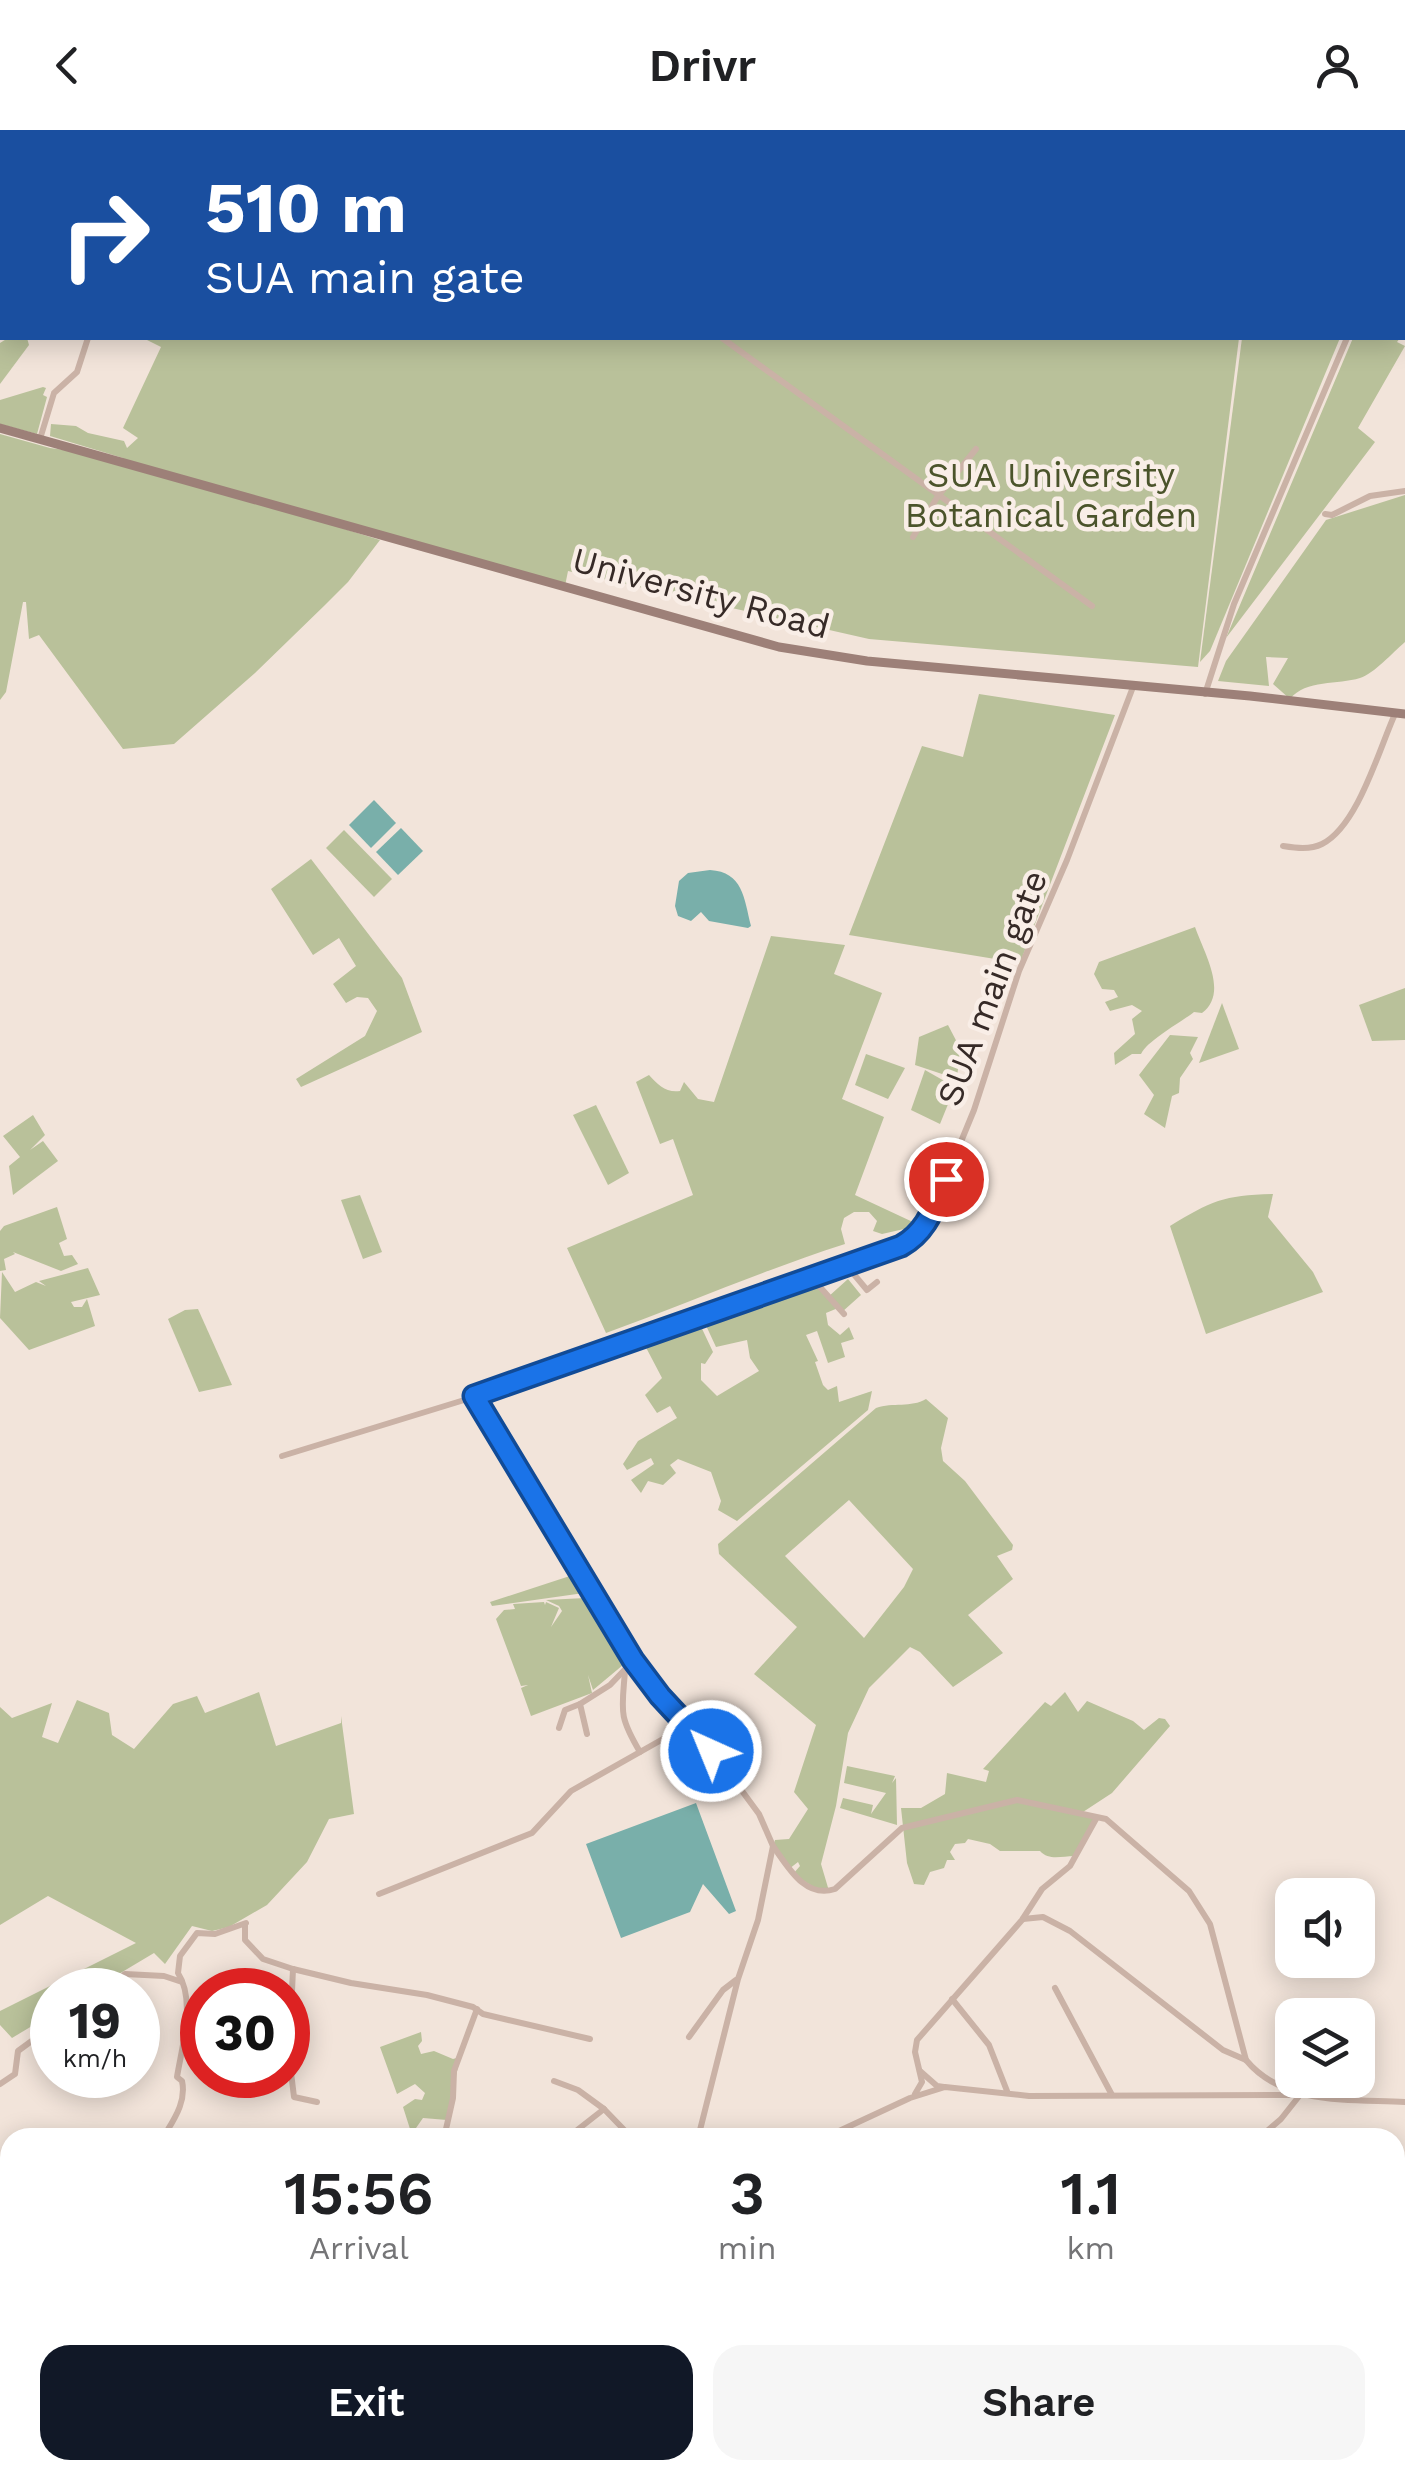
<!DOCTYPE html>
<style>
body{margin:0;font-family:"Work Sans",sans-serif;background:#f6f6f6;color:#202124;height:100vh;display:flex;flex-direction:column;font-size:38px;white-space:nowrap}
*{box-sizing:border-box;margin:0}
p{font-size:32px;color:#757577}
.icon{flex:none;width:55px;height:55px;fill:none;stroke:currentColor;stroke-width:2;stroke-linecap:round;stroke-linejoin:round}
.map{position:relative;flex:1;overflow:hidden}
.side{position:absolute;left:0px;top:1998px;width:1405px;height:352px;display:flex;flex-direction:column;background:#fff;border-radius:30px 30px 0 0;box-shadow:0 5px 25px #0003}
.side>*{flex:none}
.guide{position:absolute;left:0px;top:0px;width:1405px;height:210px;box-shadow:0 5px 25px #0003;background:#1a4fa0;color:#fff;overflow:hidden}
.controls{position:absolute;left:1275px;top:1748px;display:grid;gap:20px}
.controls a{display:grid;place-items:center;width:100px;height:100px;border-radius:20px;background:#fff;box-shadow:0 5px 25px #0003;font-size:50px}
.speed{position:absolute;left:30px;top:1838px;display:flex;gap:20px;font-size:50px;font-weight:700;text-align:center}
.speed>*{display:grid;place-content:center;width:130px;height:130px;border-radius:50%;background:#fff;box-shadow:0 5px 25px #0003;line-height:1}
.speed small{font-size:25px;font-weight:400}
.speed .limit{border:15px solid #d22;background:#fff;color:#111}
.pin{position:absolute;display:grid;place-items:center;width:85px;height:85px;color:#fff;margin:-42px;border:5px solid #fff;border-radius:50%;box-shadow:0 2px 10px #0007}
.me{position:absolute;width:110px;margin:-55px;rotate:316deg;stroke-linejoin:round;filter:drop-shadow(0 0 8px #0008)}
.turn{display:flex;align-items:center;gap:35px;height:210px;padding:0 40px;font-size:45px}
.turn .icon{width:130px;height:130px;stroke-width:2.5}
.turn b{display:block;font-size:70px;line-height:85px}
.eta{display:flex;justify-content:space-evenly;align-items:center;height:170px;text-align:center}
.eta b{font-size:60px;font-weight:600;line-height:70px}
.cta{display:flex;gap:20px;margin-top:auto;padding:20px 40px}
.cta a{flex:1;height:115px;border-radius:30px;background:#111827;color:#fff;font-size:40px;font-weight:600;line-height:115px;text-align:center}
.cta a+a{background:#f6f6f6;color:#202124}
header{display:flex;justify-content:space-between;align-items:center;height:130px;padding:0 40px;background:#fff;font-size:45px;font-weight:600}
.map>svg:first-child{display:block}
.green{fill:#b9c19a;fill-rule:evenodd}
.water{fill:#79afaa}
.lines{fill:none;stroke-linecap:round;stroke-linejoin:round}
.minor{stroke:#cab2a6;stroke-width:6}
.secondary{stroke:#9d8078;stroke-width:9}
.route-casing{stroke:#114b97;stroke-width:25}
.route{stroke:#1a73e8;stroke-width:18}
.labels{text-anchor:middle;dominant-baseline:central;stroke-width:9;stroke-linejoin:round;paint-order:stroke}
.park-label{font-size:35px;fill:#4b542b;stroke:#f9eee7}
.street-label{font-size:35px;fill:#362a27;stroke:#f9eee7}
</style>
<header><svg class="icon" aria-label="back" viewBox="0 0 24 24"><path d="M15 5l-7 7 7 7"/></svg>Drivr<svg class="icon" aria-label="person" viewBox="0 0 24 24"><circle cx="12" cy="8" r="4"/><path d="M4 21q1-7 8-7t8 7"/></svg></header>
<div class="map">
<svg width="1405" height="2349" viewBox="0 0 1405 2349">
<rect width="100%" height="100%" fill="#f2e4da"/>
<g class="green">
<path d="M89,0H361L362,2H90Z"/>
<path d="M747,0H1265L746,2Z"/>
<path d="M8,208H27L29,215L0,254V213Z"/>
<path d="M143,208H1239L1198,537L869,509L568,441L565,456L338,397L380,410L348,452L325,475L255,543L174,614L123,619L39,505L29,509L26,472H23L6,562L0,570V304L50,318L123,328L50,306L51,294L76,296L88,303L124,311L127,318L138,308L123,298L161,217Z"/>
<path d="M1242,208H1340L1210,521L1200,532Z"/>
<path d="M1353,208H1400L1397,212L1405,216L1358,298L1375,312L1226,508Z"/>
<path d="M43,257L46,258L43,265L47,267L37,304L0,294V270Z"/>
<path d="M1405,365V512C1392,523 1375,543 1360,548C1338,555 1306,549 1290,569L1273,554L1288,528L1266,527L1269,556L1218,551L1226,531L1326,390Z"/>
<path d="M979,564L1115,585L1020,833L849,805L922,616L963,627Z"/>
<path d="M344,700L392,749L374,767L326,718Z"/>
<path d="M311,729L402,848L422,902L301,957L296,949L365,906L377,881L368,868L357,867L346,873L333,854L356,836L339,808L313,825L271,759Z"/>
<path d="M1195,797C1204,823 1229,863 1202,883L1194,882C1180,893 1148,910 1141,924H1132L1115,935L1114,923L1135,904L1132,889L1142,881L1132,875L1110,881L1105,872L1118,867L1114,860L1102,859L1094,844L1099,832Z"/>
<path d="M771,806L845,815L834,844L882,863L842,969L884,987L855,1065L915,1093L913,1097L882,1104L873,1101L877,1091L869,1082H854L844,1088L841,1099L845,1114C764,1140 686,1174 606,1203L567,1118L693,1065L673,1009L660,1014L636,952L649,945C658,955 666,963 680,961L684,952L698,969L714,972Z"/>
<path d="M1405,858V910L1372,911L1359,875Z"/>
<path d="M1222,873L1239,919L1199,933Z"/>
<path d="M948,895L960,918L957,949L915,935L919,907Z"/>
<path d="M1170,905L1198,907L1190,923L1193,929L1180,948L1179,963L1172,966L1165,998L1144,984L1154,965L1139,945Z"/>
<path d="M866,924L905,938L888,969L855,955Z"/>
<path d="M925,940L955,957L940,994L911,980Z"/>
<path d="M596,975L629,1043L608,1055L573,985Z"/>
<path d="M33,985L45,1005L30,1020L43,1011L58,1031L13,1065L9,1036L20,1027L3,1006Z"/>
<path d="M1273,1064L1268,1087L1313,1142L1323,1162L1206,1204L1170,1096C1211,1071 1224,1065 1273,1064Z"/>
<path d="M360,1065L382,1122L363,1129L341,1070Z"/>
<path d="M57,1077L67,1109L59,1113L64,1126L72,1125L78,1134L61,1141L13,1122L15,1124L4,1129L6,1140L0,1141V1101L4,1096Z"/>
<path d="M88,1138L100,1165L71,1172L74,1177H82L87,1169L95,1196L29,1220L0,1188L2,1142L15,1162L36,1152L46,1156L39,1151Z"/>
<path d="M848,1149L861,1165L842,1182L838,1178L826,1183L828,1195L840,1205L849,1197L854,1209L841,1213L845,1227L828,1233L817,1201L806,1205L818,1231L815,1232L823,1255L828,1260L837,1256L839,1272L872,1261L868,1280L737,1391L718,1380L721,1371L711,1342L678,1329L670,1335L676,1343L663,1355L648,1351L641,1363L631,1350L654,1334L651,1328L627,1340L623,1334L638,1311L677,1288L670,1276L657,1283L645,1265L662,1248L640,1206L696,1186L713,1222L705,1234L701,1233V1250L717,1266L759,1241L750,1228L747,1210L716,1217L703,1189L811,1151L828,1167Z"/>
<path d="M198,1179L232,1255L199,1262L168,1189L185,1180Z"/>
<path d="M926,1269L948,1288L941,1318L943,1331L965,1351L1013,1415L1012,1420L997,1426L1013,1449L968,1485L1003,1523L953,1557L920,1522L910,1517L869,1558L848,1603L836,1676L821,1734L829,1761L823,1763L793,1744L800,1736L798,1732L789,1739L773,1716L775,1710L789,1709L808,1679L794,1662L816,1595L754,1544L797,1497L719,1424L718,1414L876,1278C893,1272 911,1278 926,1269ZM849,1370L913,1439L904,1457L864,1508L785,1426Z"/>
<path d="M579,1443L591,1462L492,1476L490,1472Z"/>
<path d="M593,1464L629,1530L593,1560L588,1545L592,1563L531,1586L521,1558L528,1555L521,1556L496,1489L504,1480L515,1479L513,1474L544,1472L545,1475L546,1472L559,1478L551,1497L562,1481L559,1476L546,1470L585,1468Z"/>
<path d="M259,1562L276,1616L341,1593V1586L354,1684L329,1689L307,1732L267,1775L229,1797L212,1801L192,1796L165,1834L154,1823L92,1860H52V1884L12,1908L0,1895V1881L136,1813L48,1766L0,1795V1577L12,1588L52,1573L42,1607L58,1613L77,1570L109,1583L112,1605L134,1619L173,1574L197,1566L205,1583Z"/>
<path d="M1065,1562L1078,1582L1087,1571L1133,1591L1144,1600L1159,1588L1165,1589L1170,1596L1112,1663L1083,1682L1096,1689L1074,1726C1062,1726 1049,1731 1040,1721H1000L990,1714L968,1709L965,1713L955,1714L950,1722L955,1730H947L944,1738L930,1742L924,1755L914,1754L907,1733L901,1678H921L945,1664L947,1643L986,1652L989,1641L983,1639L1045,1572L1051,1576Z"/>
<path d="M847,1636L895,1646L892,1653L896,1648L897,1695L840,1678L843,1668L873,1675L871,1684L886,1663L844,1653Z"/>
<path d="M421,1902L422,1911L418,1916L421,1924L434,1921L453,1929L460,1927L447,1990L423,1988L416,1998L410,1999L403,1977L415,1969L422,1970L425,1963L415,1954L397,1964L380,1917Z"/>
</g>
<g class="water">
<path d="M374,670L396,693L371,718L349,695Z"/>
<path d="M401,698L423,721L398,745L376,722Z"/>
<path d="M710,740C743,742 744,768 751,796L748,798L709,791L701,782L691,791L678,786L675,776L679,751L688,743Z"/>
<path d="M696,1673L736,1781L729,1784L703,1754L690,1782L621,1808L586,1714Z"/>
</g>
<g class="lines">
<g class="minor">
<path d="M1402,70L1405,64"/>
<path d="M722,208L1092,476"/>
<path d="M40,309L54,263L77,242L88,208"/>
<path d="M1325,384L1332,385L1370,366L1405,361"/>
<path d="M913,407L938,366L976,319"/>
<path d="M1205,564L1234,474L1347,208"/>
<path d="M1283,716C1296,718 1310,720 1322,714C1358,696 1379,619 1395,584"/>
<path d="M847,1136L867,1160L877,1152"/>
<path d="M812,1148L844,1184"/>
<path d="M474,1267L633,1531L660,1566L731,1646L759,1684L773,1716L758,1790L738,1849L698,2008"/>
<path d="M282,1326L474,1267L660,1199L851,1135L910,1110L928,1092L974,980L1019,841L1067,730L1133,557"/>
<path d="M625,1541C622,1581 618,1585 640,1622"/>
<path d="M559,1598L565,1580L580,1574"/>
<path d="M587,1604L580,1574L610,1555L633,1531"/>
<path d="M773,1716C788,1737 805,1769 835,1759L902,1698L1017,1670L1106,1689L1189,1761L1210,1794L1246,1930C1284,1976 1350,1969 1405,1972"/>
<path d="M379,1764L532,1703L571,1661L686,1596"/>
<path d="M1023,1789L1043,1787L1070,1801L1223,1920L1246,1930"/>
<path d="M245,1794V1810L263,1829L293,1839L351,1853L427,1865L473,1877L483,1884L590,1909"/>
<path d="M293,1839L289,1926L294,1967L317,1972"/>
<path d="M1055,1858L1112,1965"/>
<path d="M108,1860L125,1844L164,1846L182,1852"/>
<path d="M952,1869L989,1915L1007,1961"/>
<path d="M689,1907L723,1860L736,1850"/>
<path d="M920,1941L937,1956L944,1957"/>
<path d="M554,1951L578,1960L604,1979"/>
<path d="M0,1954L15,1944L18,1921L52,1896"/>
<path d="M915,1964L922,1952L915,1922L917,1910L1022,1790L1042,1759L1070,1736L1096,1689"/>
<path d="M131,2008L149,2002L167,2001C177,1985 186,1969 182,1951L177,1947C182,1916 196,1871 178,1843L180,1826L197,1803L215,1804L246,1793"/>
<path d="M444,2008L453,1968L454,1941L477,1879"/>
<path d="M567,2008L604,1979L632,2008"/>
<path d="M824,2008L910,1968L945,1957L1029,1966L1294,1965"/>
<path d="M1259,2008L1281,1989L1300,1965"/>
<path d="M1395,2094L1405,2081"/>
<path d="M0,2123L10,2120"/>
<path d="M0,2295L10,2290"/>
<path d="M769,2340L774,2349"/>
<path d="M892,2340L895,2349"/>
<path d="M1296,2340L1300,2349"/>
<path d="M171,2349L174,2340"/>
<path d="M336,2349L341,2340"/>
<path d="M696,2349L704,2340"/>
<path d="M1083,2349L1084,2340"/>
<path d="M1191,2349L1194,2340"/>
</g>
<path class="secondary" d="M0,298L779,517L867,531L1250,566L1405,584"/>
</g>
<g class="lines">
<defs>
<path id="route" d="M711,1621L660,1566L633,1530L474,1266L901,1116C928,1101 934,1076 946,1049"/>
</defs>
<use href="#route" class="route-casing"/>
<use href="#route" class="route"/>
</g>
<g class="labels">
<g class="park-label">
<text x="1051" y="345">SUA University<tspan x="1051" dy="40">Botanical Garden</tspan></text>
</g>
<g class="street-label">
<text transform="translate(701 463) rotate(15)">University Road</text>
<text transform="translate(992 858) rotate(-69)">SUA main gate</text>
</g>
</g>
</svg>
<div class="controls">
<a><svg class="icon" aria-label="sound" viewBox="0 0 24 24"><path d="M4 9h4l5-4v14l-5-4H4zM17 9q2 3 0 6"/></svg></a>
<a><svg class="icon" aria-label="layers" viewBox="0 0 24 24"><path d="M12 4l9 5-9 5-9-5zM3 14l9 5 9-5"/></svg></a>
</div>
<div class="speed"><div>19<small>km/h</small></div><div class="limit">30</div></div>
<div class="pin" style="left:946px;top:1049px;background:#d93025"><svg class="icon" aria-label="arrive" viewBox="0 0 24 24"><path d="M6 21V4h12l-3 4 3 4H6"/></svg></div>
<svg class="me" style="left:711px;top:1621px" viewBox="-20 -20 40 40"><circle r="17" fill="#1a73e8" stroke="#fff" stroke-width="3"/><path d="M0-11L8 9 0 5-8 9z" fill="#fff"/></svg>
<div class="guide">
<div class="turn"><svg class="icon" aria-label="right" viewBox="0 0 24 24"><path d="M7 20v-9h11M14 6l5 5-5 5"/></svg><div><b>510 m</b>SUA main gate</div></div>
</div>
<section class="side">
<div class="eta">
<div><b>15:56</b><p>Arrival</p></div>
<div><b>3</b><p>min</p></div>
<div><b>1.1</b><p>km</p></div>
</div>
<div class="cta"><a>Exit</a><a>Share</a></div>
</section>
</div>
